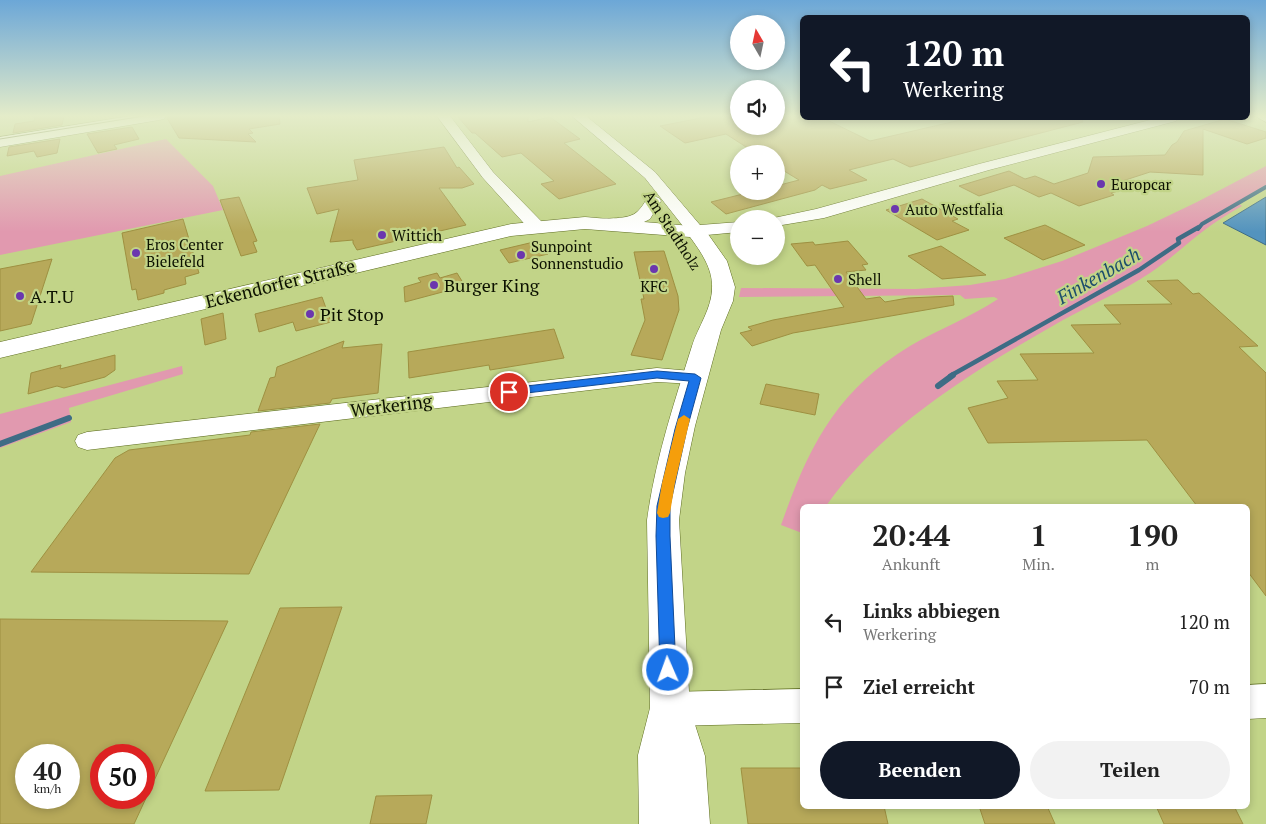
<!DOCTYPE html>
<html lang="de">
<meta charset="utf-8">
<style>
body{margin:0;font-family:"PT Serif",serif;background:#f2f2f2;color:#222;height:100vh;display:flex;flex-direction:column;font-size:19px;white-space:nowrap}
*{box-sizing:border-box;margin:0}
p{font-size:16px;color:#767676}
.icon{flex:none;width:28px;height:28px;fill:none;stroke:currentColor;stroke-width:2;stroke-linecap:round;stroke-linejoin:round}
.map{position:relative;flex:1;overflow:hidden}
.details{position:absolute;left:800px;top:504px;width:450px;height:305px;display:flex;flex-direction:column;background:#fff;border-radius:8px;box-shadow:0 2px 8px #0003}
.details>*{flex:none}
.hud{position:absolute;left:800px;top:15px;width:450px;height:105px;border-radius:8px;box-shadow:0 2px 8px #0003;background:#111827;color:#fff;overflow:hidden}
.needle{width:32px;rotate:351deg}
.buttons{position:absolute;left:730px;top:15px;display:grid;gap:10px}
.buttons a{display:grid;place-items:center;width:55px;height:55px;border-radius:50%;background:#fff;box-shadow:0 2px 8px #0003;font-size:25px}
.speed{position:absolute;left:15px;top:744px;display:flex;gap:10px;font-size:25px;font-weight:700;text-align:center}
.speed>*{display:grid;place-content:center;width:65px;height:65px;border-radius:50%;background:#fff;box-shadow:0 2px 8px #0003;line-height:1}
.speed small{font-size:12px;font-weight:400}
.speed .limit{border:8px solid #d22;background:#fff;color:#111}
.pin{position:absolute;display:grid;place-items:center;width:42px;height:42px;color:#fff;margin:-21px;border:2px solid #fff;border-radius:50%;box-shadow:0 1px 5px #0007}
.me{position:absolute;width:55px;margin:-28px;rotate:358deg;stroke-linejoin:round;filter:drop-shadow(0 0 4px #0008)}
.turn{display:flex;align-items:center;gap:18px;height:105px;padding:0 20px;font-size:22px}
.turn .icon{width:65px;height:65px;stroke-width:2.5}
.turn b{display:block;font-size:35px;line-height:42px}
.eta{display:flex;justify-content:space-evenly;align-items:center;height:85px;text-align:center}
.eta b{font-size:30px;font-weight:700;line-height:35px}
.action{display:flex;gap:10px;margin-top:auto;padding:10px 20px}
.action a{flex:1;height:58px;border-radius:30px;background:#111827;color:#fff;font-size:20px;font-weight:700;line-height:58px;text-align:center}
.action a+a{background:#f2f2f2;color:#222}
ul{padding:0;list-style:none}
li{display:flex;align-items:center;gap:15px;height:65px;padding:0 20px}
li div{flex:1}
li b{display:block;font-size:19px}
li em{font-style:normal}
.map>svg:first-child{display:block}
.green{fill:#e199af}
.water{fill:#5393be;stroke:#3e6c85}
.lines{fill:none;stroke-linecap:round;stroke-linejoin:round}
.stream-far2{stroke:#3e6c85;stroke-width:4}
.stream-far1{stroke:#3e6c85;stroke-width:4.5}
.stream{stroke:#3e6c85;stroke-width:6}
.building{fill:#b7a95a;stroke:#9e9041;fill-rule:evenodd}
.minor-casing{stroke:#5f6e22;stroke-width:1}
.major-casing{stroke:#5f6e22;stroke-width:1}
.minor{fill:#fff;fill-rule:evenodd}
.major{fill:#fff;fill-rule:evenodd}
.tram{stroke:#6b7747;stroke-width:1}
.route{fill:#1a73e8;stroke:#114b97}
.slow{fill:#f59e0b}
.poi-dot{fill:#6b37ae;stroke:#c2d488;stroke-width:2}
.labels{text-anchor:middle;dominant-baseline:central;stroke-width:4.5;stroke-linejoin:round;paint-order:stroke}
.far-poi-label{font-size:15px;fill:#0c1100;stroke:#c2d488;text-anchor:start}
.far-street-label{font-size:15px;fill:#0c1100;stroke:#c2d488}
.street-label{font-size:18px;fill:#0c1100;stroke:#c2d488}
.poi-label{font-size:18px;fill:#0c1100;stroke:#c2d488;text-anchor:start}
.water-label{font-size:19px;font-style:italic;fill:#1c4d6c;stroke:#c2d488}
</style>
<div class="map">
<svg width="1266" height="824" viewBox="0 0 1266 824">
<rect width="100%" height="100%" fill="#c2d488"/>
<g class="green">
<path d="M166,139L213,186L223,210L0,255V176Z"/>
<path d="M1266,166V189L1239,204L1242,206C1231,212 1220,219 1210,226C1189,241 1171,259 1150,273C1123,291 1092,304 1063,320C977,369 884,424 826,506H802V533L781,525C809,446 836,391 910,346C939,329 971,317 998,299L994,297L965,299L960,295L739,297L741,288L916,289L970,285L1005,279L1062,261L1147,226L1197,202Z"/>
<path d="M182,366L183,374L69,408L71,422L0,448V414Z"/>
</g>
<path class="water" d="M1266,197V245L1223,223Z"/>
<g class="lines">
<path class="stream-far2" d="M1198,229L1202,224L1266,187"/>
<path class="stream-far1" d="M950,376L1139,270L1179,243L1178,239L1199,227"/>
<g class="stream">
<path d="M938,386L953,375"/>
<path d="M0,444L69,418"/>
</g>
</g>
<g class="building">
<path d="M35,116H64L62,125L13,133L15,124L34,121Z"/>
<path d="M168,116H279L280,124L249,129L253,133L248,134L256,142L179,138L167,118Z"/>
<path d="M457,116H528V122L550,117L580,139L564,143L616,184L559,199L541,184L554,181L521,153L502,157L475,133H472Z"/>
<path d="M711,116H739V126H776V116L823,118L870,141L969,118H1082L1083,122L910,167L893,159L849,170L867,180L830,189L822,185L815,190L726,214L711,202L755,191H776V186L799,180L776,166V154H757L726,134L685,143L660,126Z"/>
<path d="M1225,119L1266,132V138L1247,144L1203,129V175L1150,172L1110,185L1122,190L1111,193L1114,195L1079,206L1051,193L1039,197L1014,185L979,196L959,186L1009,171L1025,179L1035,176L1054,184L1088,173L1093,157L1165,155L1172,145L1177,142L1184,131Z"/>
<path d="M132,127L139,139L114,145L117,149L98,153L87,134Z"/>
<path d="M60,139L57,153L37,157L34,151L7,156L9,147Z"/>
<path d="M444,147L457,168L459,167L474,184L462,188H439L466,225L357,250L353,243V240L330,242L339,209L317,214L307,188L358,180L354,160Z"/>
<path d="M239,197L257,241L253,242L257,252L241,256L220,200Z"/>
<path d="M922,199L958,219L952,221L969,230L937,240L886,210Z"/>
<path d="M183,219L199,273L185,277L186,284L164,290V293L138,300L136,289L132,290L122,233Z"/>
<path d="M1045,225L1085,245L1043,260L1004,238Z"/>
<path d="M538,241L548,254L509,263L500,250Z"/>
<path d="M848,241L868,264L862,265L866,270L846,272L866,299L880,297L885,302L908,298L953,296L954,305L793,333L752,346L740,333L752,330L748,327L773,320L844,307L815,265L807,266L791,244L813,242L815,245Z"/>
<path d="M941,246L986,275L942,279L908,256Z"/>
<path d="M664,251L678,296L679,310L662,360L631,355L645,320L641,299H644L634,252Z"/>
<path d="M52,259L31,324L0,331V269Z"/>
<path d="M437,273L440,278L457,273L465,286L405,302L404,287L421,282L418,278Z"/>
<path d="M1178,280L1193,294L1199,293L1258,346L1239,347L1266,373V596L1248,572V506H1197L1147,440L988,443L968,408L1008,398L997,381L1038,380L1020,354L1094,353L1071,325L1121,324L1104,305L1172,304L1147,281Z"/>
<path d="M322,297L331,322L296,331L293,322L259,332L255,314Z"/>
<path d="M223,313L226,339L205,345L201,319Z"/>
<path d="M554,329L564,358L490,370L489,365L409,378L408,352Z"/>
<path d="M344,341L342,348L382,344L378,393L332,399L330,403L258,411L270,378L275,377L277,367Z"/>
<path d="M115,355V370L105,377L64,388L57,386L28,394L31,373L61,365L60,369Z"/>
<path d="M766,384L819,394L815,415L760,404Z"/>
<path d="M320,424L249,574L31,572L115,458L129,450L250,435L251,432Z"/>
<path d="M342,607L279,790L205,791L280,608Z"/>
<path d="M0,619L228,621L134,824H0ZM26,755H69V798H26ZM101,755H144V798H101Z"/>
<path d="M741,768H802V806H884L888,824H748Z"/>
<path d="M432,795L426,824H370L376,796Z"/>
<path d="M979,806H1047L1055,824H985Z"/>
<path d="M1156,806H1234L1243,824H1164Z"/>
</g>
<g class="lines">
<defs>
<g id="minor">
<path d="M437,116H450L493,172L542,222L544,226L542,230H530L483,178Z"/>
<path d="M572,116H586L655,172L700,225L739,222V232L696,236L690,235L645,178Z"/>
<path d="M1255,116H1266V122Z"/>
<path d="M1158,118H1177L1176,121L989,170L824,218L776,226V219H769L816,209L979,164Z"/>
<path d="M653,196L659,198L661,201L650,219L640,224L598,229L592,228L590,224L592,220C605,217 629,221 638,211C642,207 645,202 647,198Z"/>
<path d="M657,368L703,372L706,377L703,382L695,384L657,382L87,450L78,447L75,441L78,435L87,432Z"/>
<path d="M1266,684V718L1248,719V685Z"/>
<path d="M802,689V723L670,726L658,721L653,709L658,697L670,692Z"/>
</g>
<g id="major">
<path d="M130,116H166L164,119L159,120L0,147V137Z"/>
<path d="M585,217L703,227L727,261L735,287L733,301L721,330L695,426L685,473L679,520L690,709L705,756L710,824H639L638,755L650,708L647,520C655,460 674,403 692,346C698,327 712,308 712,288C713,269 701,252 690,237L585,229L511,236L0,358V342L511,224Z"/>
</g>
</defs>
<use href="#minor" class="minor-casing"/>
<use href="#major" class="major-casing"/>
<use href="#minor" class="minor"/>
<use href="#major" class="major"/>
<path class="tram" d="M0,139L144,116"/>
</g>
<linearGradient id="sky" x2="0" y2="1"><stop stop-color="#6ca7d7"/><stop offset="0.5" stop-color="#e4ecc9"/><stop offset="1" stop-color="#e4ecc9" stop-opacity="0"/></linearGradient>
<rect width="1266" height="232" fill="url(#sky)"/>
<path class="route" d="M657,371L695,374L701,378L687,429L670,506V536L676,670L674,676L668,678L663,676L660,670L656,536L657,506L675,429L689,381L657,378L509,395L503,392L509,388Z"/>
<path class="slow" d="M684,415L690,419L675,483L670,513L668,517L663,518L659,517L657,513L662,483L678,419Z"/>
<g class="poi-dot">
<circle cx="1101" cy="184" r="5"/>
<circle cx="895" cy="209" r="5"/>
<circle cx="382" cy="235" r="5"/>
<circle cx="136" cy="253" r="5"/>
<circle cx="521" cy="255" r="5"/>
<circle cx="654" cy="269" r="5"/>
<circle cx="838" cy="279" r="5"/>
<circle cx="434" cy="285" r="5"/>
<circle cx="20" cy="296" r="5"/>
<circle cx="310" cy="314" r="5"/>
</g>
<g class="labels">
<g class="far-poi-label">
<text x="1111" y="184">Europcar</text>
<text x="905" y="209">Auto Westfalia</text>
<text x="392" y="235">Wittich</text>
<text x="146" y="244">Eros Center<tspan x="146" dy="17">Bielefeld</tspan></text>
<text x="531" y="246">Sunpoint<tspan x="531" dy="17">Sonnenstudio</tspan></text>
<text x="848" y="279">Shell</text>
<text x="654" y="286" text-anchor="middle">KFC</text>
</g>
<g class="far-street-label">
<text transform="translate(673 230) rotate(57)">Am Stadtholz</text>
</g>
<g class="street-label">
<text transform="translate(280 283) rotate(-14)">Eckendorfer Straße</text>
<text transform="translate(391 405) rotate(-7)">Werkering</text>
</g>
<g class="poi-label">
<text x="444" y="285">Burger King</text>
<text x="30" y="296">A.T.U</text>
<text x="320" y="314">Pit Stop</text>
</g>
<g class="water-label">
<text transform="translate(1098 275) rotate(-30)">Finkenbach</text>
</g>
</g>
</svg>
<div class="buttons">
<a><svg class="needle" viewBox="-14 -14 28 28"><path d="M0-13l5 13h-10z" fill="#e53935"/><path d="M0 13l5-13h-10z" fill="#767676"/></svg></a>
<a><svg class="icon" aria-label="sound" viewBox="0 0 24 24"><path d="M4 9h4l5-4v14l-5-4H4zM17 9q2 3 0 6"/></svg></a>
<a>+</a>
<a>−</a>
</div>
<div class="speed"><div>40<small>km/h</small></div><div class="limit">50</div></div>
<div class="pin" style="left:509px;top:392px;background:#d93025"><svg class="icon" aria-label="arrive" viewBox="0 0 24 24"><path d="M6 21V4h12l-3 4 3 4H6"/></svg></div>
<svg class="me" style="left:668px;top:670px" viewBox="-20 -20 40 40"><circle r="17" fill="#1a73e8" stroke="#fff" stroke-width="3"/><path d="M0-11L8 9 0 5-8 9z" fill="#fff"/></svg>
<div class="hud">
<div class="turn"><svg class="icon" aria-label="left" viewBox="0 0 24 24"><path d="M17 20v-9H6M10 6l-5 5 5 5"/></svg><div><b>120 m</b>Werkering</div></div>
</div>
<section class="details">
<div class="eta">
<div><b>20:44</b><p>Ankunft</p></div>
<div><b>1</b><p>Min.</p></div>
<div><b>190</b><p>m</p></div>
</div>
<ul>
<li><svg class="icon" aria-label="left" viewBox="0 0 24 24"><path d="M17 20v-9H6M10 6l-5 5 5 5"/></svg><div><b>Links abbiegen</b><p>Werkering</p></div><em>120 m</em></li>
<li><svg class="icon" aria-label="arrive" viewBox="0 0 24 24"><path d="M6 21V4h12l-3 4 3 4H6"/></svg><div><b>Ziel erreicht</b></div><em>70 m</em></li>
</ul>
<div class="action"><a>Beenden</a><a>Teilen</a></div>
</section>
</div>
